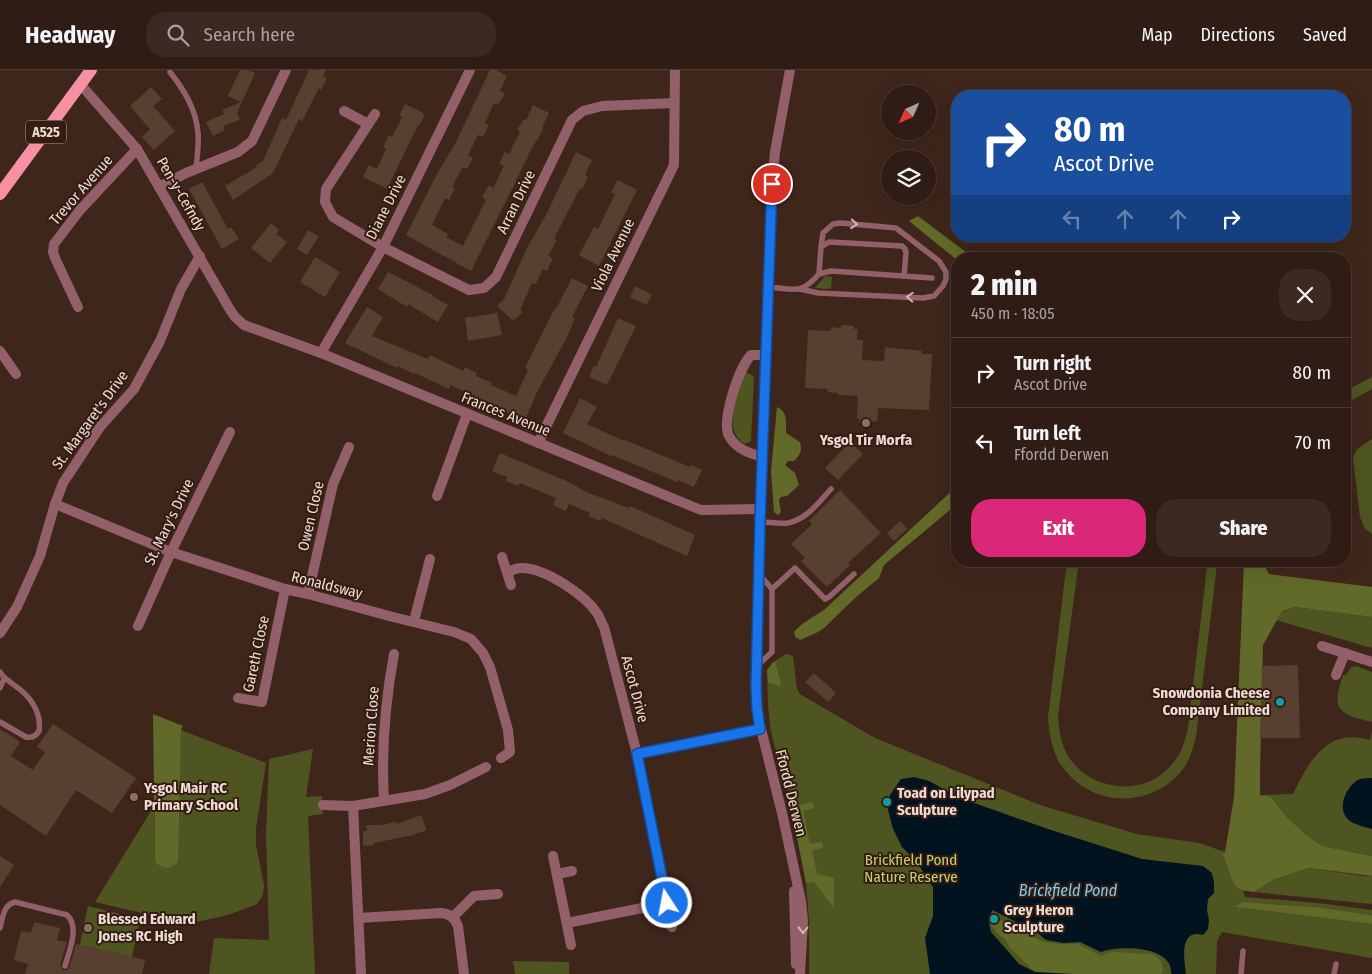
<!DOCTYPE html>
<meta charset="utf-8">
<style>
body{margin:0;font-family:"Fira Sans Condensed",sans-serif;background:#3b2922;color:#f1f3f6;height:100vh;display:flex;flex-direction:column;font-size:19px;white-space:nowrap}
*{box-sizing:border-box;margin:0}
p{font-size:16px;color:#a7a1a0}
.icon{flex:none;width:28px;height:28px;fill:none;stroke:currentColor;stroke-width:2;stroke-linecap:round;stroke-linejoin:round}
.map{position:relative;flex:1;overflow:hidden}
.side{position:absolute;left:951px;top:182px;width:400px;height:315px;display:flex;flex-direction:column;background:#2f1c14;border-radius:20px;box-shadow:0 5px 20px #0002,0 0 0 1px #4a3a34}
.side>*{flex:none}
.banner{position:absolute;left:951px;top:20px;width:400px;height:152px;border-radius:20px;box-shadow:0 5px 20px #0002,0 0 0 1px #4a3a34;background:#1a4fa0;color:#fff;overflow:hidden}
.needle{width:32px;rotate:225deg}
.tools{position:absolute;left:881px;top:15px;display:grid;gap:10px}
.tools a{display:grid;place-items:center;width:55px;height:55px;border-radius:50%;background:#2f1c14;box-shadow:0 5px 20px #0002,0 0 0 1px #4a3a34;font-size:25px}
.pin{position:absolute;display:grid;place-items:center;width:42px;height:42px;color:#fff;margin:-21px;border:2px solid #fff;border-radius:50%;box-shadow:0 1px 5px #0007}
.me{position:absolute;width:55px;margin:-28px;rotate:349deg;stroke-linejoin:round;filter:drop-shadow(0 0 4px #0008)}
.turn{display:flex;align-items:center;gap:18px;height:105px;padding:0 20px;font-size:22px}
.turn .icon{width:65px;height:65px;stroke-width:2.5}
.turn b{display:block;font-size:35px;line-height:42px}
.lanes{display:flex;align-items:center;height:48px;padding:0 20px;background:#0003;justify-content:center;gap:25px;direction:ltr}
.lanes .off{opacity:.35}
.round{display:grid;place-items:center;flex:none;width:52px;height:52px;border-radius:20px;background:#3b2922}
.overview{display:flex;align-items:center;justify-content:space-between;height:85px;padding:0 20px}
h1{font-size:30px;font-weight:800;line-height:38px}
.button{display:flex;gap:10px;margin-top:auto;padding:10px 20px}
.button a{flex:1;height:58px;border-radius:20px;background:#db2777;color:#fff;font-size:20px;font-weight:800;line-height:58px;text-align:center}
.button a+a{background:#3b2922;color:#f1f3f6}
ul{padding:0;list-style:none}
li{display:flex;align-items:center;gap:15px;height:70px;padding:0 20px;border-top:1px solid #4a3a34}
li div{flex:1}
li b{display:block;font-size:19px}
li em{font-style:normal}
header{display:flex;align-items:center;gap:30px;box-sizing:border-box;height:70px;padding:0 25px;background:#2f1c14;border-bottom:1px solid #4a3a34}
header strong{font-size:24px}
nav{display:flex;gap:28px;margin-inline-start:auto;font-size:18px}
.search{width:350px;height:45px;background:#3b2922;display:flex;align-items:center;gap:12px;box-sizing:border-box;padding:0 18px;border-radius:20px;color:#a7a1a0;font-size:19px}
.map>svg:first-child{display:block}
.green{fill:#4e5521}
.forest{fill:#616a28}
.water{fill:#00131e}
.building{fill:#57402f}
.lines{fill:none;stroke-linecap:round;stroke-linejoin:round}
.service{stroke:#936069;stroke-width:5.5}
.minor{stroke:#936069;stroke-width:10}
.tertiary{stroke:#936069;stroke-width:10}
.primary{stroke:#f890a4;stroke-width:12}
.oneway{stroke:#d2b7b5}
.route-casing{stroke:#114b97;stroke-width:12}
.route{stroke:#1a73e8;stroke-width:9}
.education-dot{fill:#8d6e63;stroke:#341c11;stroke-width:2}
.culture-dot{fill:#0f9aa8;stroke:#341c11;stroke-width:2}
.labels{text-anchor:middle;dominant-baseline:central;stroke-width:4;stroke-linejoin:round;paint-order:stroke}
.shield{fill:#341c11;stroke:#b6a29a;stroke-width:1}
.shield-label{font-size:14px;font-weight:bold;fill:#eddcd5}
.street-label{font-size:15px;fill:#eddcd5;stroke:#341c11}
.poi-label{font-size:15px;font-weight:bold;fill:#eddcd5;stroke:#341c11;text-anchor:start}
.park-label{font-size:15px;fill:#c2d273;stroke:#341c11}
.water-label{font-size:16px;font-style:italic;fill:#7bcbf3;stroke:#341c11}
</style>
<header>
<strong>Headway</strong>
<div class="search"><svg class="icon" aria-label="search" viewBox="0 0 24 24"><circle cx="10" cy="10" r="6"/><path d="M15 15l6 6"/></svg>Search here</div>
<nav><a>Map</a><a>Directions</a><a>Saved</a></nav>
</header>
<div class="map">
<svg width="1372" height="904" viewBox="0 0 1372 904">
<rect width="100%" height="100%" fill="#3f261b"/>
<g class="green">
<path d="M825,206L832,207L831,219L815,218Z"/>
<path d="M745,302L754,306L751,371L745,374C720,359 739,323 745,302Z"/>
<path d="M1372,307V319L1345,334V321Z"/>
<path d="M1372,369V464L1365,459L1360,447L1353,387L1357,379Z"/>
<path d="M1067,491H1079L1058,645C1059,657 1060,671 1066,682C1086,722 1146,729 1173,693C1182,683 1185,670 1188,658L1207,497V491H1216V504L1196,667C1192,682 1188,696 1176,707C1145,738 1092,735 1065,700C1062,696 1058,692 1057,688C1051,674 1049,661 1048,647Z"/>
<path d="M1295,537L1372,547V578L1276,550L1282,541Z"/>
<path d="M786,584L793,586L797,619L800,624L875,668L1040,735L1137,764L1199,773L1225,782L1222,784C1230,795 1231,807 1238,818L1243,820L1245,827L1318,833L1372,840V846L1316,837L1242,832L1236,837L1372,854V888L1222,862L1217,871L1216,904H809V850L806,813L792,741L793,737L790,721L785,718L770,657L768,634L767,600L772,593Z"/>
<path d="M1356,596L1372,602V652C1338,644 1331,640 1343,605H1346L1351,597Z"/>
<path d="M181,660L266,693L256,758V775L264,815L263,825L257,834L231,844L189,854L95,832L154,736L155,792L179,708Z"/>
<path d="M1372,661V786L1322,776L1305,764L1287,747L1271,727L1260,725L1293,724C1309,691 1327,657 1370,670Z"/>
<path d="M313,679L306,727L322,726L323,744L308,746L315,904H209L214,868L269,870L266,764L269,689Z"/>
<path d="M1309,798L1364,806H1372V834L1254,822L1273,810Z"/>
<path d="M88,836L140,849L132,887L80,875Z"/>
<path d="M513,891L569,892V904H515Z"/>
</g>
<g class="forest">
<path d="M918,146L975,189L957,190L909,151Z"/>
<path d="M777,337C788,342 786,352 786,363L800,372C802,381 801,384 794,391H788L785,395L795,403L799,415L787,426L781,427L779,430L781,442L778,445L774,442L771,401Z"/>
<path d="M957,416V434L884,495L879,508L855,528L824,558L818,562L800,570L795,567L794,562C803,552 813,547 824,540Z"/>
<path d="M1244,491H1262L1269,504L1372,517V547L1295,537L1282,541L1263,575L1260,700V725L1271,727L1287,747L1305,764L1322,776L1372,786V806L1309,798L1273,810L1254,822C1249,821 1241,821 1238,818C1231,813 1228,793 1222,784L1225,782L1234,727Z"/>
<path d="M775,591L781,614L779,616L768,612L767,600Z"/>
<path d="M153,644L183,656L181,660L178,792C170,800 163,799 155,792Z"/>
<path d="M813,732L814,738L803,741L810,774L822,772L823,778L812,781L817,804L834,808V838L814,812L806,813L792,741L793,737Z"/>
<path d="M1242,832L1316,837L1369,845L1372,846V854L1235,837Z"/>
<path d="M992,846L1005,852L1016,853L1031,866L1044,872L1060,874H1078L1101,886L1112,882L1153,884L1161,891L1163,899L1161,904H1071L1035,902L1010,878L1005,869L997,863L989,852V848Z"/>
</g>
<g class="water">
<path d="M914,707L929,711L960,728L1051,760L1142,789L1203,796L1212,803L1214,813V823L1208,829L1207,840L1209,850L1208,859L1203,865C1179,858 1184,890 1186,904H1171C1174,875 1118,875 1101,882L1080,872L1063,873L1046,870L1035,861L992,840L989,852L991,862L1019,894L1035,902L1073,904H930L925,868L933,846V817L916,791L902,777L893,759L888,740L890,725L901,709Z"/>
<path d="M1372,708V759C1365,757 1356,755 1350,751C1335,740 1346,715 1360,709C1364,708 1368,708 1372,708Z"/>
</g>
<g class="building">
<path d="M240,0H248L255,3L237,43L240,50L223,56L225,60L213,66L206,52L224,44L222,40L241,32L228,26Z"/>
<path d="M309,0H326L323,6L327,8L321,20L319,18L302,51L299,49L273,103L233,130L225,116L257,97L256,95L263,91L282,48L286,50Z"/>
<path d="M490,0H496L507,6L500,21L505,24L498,35L494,33L485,53L489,55L483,67L478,65L468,85L473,88L467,99L463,97L452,117L455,118L449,130L445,128L432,155L448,164L446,167L463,176L486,130L482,127L489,115L493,118L504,96L499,94L505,82L509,84L520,62L517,60L524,49L526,50L533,35L549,43L542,58L543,59L537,71L536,70L516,110H517L511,121L471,201L406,165L437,104L456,72Z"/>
<path d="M151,17L162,29L153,36L175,61L154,80L142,67L150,59L130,36Z"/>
<path d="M405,34L425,44L419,56L418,55L387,119L363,107L369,95L377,99L386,79L383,77L389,65L392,67L402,47L399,46Z"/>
<path d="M576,82L592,90L585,105L588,107L582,119L580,118L554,169L557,170L548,186L553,188L547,201L543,199L536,214L532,213L520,240L523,242L513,251L497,236L504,229L527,178L546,145Z"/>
<path d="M618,110L637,120L599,196L579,185L594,157L598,159L615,124L611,122Z"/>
<path d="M202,112L228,159L231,157L239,169L222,179L189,119Z"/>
<path d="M271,153L279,160L276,164L287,172L270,193L251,178Z"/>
<path d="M308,160L319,166L307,185L297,179Z"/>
<path d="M315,187L340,202L325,227L300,212Z"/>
<path d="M388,202L433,225L432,226L448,235L438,252L408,234L407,237L378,219Z"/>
<path d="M572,208L588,216L572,247L575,248L568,265L537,322L525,350L489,335L490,333L450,315L449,319L415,303L414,304L397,296V298L345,273L367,237L383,247L372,266L428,289L430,285L463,301L465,297L477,303L476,306L492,313L491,315L516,326L528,300L525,298L555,238L556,239Z"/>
<path d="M635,216L652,225L647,235L630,227Z"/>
<path d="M497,243L502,265L468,271L465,248Z"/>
<path d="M618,248L636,256L607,315L589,307L594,296L596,297Z"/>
<path d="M842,255L854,256V259H858L857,270H863L862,290L884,291L885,277L922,281V284H932L929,340L878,338L877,352L870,351V354L859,353L860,349H857L858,326L838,325V323L827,322L828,319L805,318L808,260L830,261L831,257L841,258Z"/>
<path d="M580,328L597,337L587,354L624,371L625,370L690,397L691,395L702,400L694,417L678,410L677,412L612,385L611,386L563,363Z"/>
<path d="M850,372L863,384L838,410L825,398Z"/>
<path d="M500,383L564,410L591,424L629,438L630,436L695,465L687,486L602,448L600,451L588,446L590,443L569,434L566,441L553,435L556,428L520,413L518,416L506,411L507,407L492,401Z"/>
<path d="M840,420L881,463L848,493L850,495L827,517L801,491L805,488L791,474L812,454L809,451Z"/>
<path d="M900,451L907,459L894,471L887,463Z"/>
<path d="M1298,595L1300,668H1260L1262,596Z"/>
<path d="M814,603L836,623L828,632L805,612Z"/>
<path d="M53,654L136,708L112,743L76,720L46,766L0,735V659L20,672L11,686L33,700L45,682L37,677Z"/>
<path d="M421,745L427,760L413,765L374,773V775L363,776V761H367L366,755H380L396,752L397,754Z"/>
<path d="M0,786L14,795L0,817Z"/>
<path d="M34,852L60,858L57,870L67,872L60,895L63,900H67L69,898L76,874L145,890L142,904H25L28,894L14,890L21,861L31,863Z"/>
</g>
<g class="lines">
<g class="service">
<path d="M170,2C184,20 196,39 198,63C199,74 197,87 196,99"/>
<path d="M819,204L821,177L829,172L902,176L905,179L906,183L904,206"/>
<path d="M768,217C794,219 801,225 819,204L831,201L932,208"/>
<path d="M800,219L818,223L923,228L934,226L943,216L946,209V202L939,191L896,158L841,153L833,154L823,163L821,177"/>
<path d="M760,452C768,452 779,454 788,453C807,449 819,432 831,419"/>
<path d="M772,519L795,498L825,529L829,527L854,504"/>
<path d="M757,596L772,582V519L759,504"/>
<path d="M0,602C4,609 8,610 14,615C26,623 36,635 39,649C39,652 40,657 39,661C36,666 31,668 26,667L0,652"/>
<path d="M0,618L4,609"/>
<path d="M0,858C3,847 3,835 15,832L67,845C80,857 69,881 65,896"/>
<path d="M1241,904L1243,881"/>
<path d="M1334,904L1336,894"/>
</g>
<g class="minor">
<path d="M81,15L137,79L229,238L235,247L244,255L321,283L701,440L760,439"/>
<path d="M344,41L368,54"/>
<path d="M375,44L326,119L325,132L333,147L383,177L469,220L484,218L496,207L572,50L583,41L602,36L674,33"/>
<path d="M159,117L186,103L238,82L252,71L286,0"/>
<path d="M78,237L55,188L53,182L54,174L80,140L137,79"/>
<path d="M0,281L16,304"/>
<path d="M321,283L383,177L470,0"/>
<path d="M538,373L674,95L675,0"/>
<path d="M762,387C749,383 736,379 729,366C721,350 739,298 751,285H766"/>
<path d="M437,426L467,344"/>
<path d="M55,434L171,482L285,519L308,524L393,547L454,562L471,569L483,583L490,597L508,660L510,682L501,688"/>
<path d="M502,487L511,515"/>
<path d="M508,502C512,500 518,498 522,498C545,498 585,525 597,543C600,547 601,553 604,557L637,684L761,659"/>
<path d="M308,524L333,414L349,377"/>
<path d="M414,551L430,489"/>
<path d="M138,556L171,482L230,362"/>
<path d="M0,563L17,537L40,486L55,434L63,413L100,357L134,319L160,271L181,219L200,186"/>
<path d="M1322,576L1372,592"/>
<path d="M1336,605L1345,583"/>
<path d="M238,628L262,632L285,519"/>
<path d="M637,684L672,857"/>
<path d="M384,730C381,680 385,633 394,584"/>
<path d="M323,735L353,736L425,724L450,715L486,697"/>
<path d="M353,736L361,904"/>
<path d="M553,786L571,875"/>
<path d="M557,804L572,801"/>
<path d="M453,847L474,826L498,824"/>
<path d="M359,848L441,843C450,844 454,847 458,856L464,904"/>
<path d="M567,853L667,833"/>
</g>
<g class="tertiary">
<path d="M790,0L775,82L772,114L760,439L756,617L757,638L761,659L782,743L801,831L803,851L800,904"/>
<path d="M794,821L796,894"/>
</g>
<path class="primary" d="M0,124L91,0"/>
</g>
<defs><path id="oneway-chevron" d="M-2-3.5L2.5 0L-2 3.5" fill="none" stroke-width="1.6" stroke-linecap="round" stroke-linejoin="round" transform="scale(1.25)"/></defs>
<g class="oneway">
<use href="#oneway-chevron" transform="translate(854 154) rotate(4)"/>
<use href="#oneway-chevron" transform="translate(910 227) rotate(-177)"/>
<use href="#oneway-chevron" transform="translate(803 860) rotate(91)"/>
</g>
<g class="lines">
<defs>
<path id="route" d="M667,833L637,684L760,659L757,638L756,617L760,452L772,114"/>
</defs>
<use href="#route" class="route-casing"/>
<use href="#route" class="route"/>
</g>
<g class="education-dot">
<circle cx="866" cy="353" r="5"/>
<circle cx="134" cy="727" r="5"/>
<circle cx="88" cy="858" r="5"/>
</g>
<g class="culture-dot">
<circle cx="1280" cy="632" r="5"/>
<circle cx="887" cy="732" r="5"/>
<circle cx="994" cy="849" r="5"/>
</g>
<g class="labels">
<rect class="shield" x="26" y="50.5" width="40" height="23" rx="4"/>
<g class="shield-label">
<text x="46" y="62">A525</text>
</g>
<g class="street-label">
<text transform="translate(81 120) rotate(-49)">Trevor Avenue</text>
<text transform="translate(181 124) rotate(60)">Pen-y-Cefndy</text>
<text transform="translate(516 132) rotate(-64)">Arran Drive</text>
<text transform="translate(386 137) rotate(-63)">Diane Drive</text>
<text transform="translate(613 185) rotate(-64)">Viola Avenue</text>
<text transform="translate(506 344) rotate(22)">Frances Avenue</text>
<text transform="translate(90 350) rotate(-54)">St. Margaret's Drive</text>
<text transform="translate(311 446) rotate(-77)">Owen Close</text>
<text transform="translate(169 452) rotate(-64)">St. Mary's Drive</text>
<text transform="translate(327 515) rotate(14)">Ronaldsway</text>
<text transform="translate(256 584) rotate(-78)">Gareth Close</text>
<text transform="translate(635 619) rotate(75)">Ascot Drive</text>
<text transform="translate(371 656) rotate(-86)">Merion Close</text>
<text transform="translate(791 723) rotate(76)">Ffordd Derwen</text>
</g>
<g class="poi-label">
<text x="866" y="370" text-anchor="middle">Ysgol Tir Morfa</text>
<text x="1270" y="623" text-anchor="end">Snowdonia Cheese<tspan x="1270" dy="17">Company Limited</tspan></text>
<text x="144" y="718">Ysgol Mair RC<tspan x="144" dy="17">Primary School</tspan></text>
<text x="897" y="723">Toad on Lilypad<tspan x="897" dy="17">Sculpture</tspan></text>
<text x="1004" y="840">Grey Heron<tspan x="1004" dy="17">Sculpture</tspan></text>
<text x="98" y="849">Blessed Edward<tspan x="98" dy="17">Jones RC High</tspan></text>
</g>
<g class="park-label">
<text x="911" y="790">Brickfield Pond<tspan x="911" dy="17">Nature Reserve</tspan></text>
</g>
<g class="water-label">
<text x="1068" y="820">Brickfield Pond</text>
</g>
</g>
</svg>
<div class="tools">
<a><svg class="needle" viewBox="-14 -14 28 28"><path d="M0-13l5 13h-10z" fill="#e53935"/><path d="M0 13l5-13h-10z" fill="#a7a1a0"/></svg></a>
<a><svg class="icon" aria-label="layers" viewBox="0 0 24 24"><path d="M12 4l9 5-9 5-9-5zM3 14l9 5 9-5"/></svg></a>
</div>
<div class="pin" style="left:772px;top:114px;background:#d93025"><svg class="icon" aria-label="arrive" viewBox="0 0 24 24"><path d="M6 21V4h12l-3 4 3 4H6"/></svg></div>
<svg class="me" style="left:667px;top:833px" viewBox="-20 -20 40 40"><circle r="17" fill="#1a73e8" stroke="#fff" stroke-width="3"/><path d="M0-11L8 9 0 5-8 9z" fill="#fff"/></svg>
<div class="banner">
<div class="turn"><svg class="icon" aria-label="right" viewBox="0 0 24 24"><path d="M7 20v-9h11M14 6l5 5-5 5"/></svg><div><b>80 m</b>Ascot Drive</div></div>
<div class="lanes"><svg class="icon off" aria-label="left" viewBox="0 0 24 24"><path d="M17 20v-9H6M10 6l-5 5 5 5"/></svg><svg class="icon off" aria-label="ahead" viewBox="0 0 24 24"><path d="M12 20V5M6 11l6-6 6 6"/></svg><svg class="icon off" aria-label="ahead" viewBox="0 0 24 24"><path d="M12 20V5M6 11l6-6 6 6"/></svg><svg class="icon" aria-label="right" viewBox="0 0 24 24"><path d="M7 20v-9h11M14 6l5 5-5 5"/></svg></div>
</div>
<section class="side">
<div class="overview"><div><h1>2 min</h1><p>450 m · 18:05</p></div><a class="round"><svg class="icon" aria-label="close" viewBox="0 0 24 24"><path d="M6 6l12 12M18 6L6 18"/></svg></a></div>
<ul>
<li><svg class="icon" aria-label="right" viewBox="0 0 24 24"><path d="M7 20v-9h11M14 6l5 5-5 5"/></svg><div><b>Turn right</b><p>Ascot Drive</p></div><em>80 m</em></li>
<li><svg class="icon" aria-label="left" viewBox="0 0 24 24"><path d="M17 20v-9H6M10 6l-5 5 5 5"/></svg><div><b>Turn left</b><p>Ffordd Derwen</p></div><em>70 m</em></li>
</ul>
<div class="button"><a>Exit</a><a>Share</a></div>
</section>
</div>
